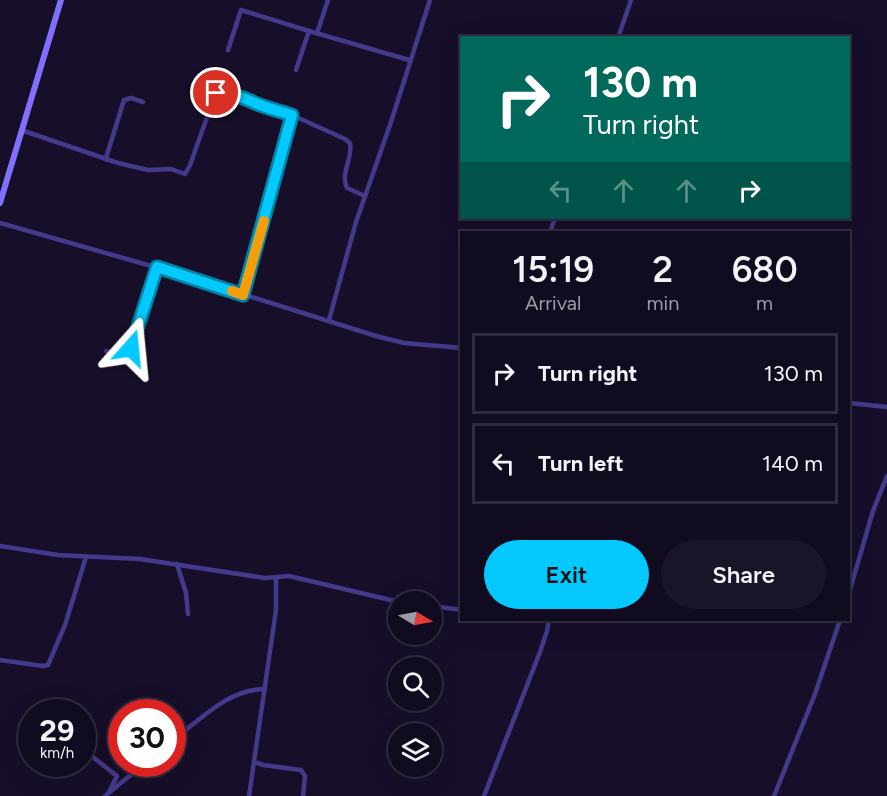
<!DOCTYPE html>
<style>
body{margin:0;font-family:Figtree,sans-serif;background:#1a1429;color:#f1f3f6;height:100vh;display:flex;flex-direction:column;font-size:22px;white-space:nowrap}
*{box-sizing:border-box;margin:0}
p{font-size:20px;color:#9c9ba5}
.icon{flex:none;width:33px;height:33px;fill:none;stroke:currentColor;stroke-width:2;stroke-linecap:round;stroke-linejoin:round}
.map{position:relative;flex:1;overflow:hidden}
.drawer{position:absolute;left:460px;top:231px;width:390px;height:390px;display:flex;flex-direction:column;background:#110b20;border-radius:0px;box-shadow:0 6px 24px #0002,0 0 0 2px #302b3e}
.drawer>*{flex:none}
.top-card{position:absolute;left:460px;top:36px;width:390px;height:183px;border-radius:0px;box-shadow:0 6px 24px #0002,0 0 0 2px #302b3e;background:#00695c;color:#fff;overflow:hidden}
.needle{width:39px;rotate:100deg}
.tools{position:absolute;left:388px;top:591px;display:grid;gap:12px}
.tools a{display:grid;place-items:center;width:54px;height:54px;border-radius:50%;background:#110b20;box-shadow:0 6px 24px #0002,0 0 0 2px #302b3e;font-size:30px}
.speed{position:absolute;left:18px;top:699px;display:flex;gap:12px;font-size:30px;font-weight:700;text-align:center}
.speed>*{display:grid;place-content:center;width:78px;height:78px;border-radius:50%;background:#110b20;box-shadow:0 6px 24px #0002,0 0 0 2px #302b3e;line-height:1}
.speed small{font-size:15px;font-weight:400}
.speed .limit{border:9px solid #d22;background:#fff;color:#111}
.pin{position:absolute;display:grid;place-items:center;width:51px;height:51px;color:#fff;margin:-26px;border:3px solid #fff;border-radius:50%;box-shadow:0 2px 6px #0007}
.me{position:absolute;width:66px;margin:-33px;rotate:18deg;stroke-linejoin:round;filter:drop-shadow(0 0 4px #0008)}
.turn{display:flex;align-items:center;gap:21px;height:126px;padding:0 24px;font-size:27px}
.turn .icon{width:78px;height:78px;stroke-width:2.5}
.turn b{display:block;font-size:42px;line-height:51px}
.lanes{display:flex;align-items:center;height:57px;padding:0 24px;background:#0003;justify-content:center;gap:30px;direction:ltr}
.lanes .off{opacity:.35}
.eta{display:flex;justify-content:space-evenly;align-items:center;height:102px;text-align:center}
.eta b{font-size:36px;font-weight:600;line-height:42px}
.primary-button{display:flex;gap:12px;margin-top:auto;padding:12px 24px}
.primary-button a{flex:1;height:69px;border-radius:36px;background:#04c9ff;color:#111;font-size:24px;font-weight:600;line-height:69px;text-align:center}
.primary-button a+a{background:#1a1429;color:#f1f3f6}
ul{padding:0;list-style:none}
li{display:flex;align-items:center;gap:18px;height:81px;margin:0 12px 9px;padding:0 12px;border:3px solid #302b3e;border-radius:0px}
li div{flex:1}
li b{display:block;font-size:22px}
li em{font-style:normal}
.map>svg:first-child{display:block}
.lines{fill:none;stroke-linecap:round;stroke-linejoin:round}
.minor{stroke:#45398b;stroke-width:4.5}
.secondary{stroke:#836fff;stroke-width:6}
.route-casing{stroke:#0383a6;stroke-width:15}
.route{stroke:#04c9ff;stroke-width:10}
.slow{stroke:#f59e0b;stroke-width:10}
</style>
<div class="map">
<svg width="887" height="796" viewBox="0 0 887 796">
<rect width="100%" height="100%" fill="#170f2a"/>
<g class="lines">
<g class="minor">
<path d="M317,33L328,0"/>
<path d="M618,38L631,0"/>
<path d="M228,50L241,10L309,31"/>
<path d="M296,70L309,31L409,60"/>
<path d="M21,130L118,163L148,170L171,169L185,174L190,165L215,95L223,92L292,115L345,139L350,143C353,159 340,173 347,188L365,196"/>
<path d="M107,160L106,158L124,100L131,98L143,102"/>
<path d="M0,223L169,271L376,336L404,343L462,348"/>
<path d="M550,232L555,218"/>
<path d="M243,295L292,115"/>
<path d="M329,320L356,222L391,122L430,0"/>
<path d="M106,351L124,354L129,351L157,267"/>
<path d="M849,403L887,407"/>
<path d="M0,546L58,555L140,559L265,578L289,576L399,602"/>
<path d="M177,564L186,593L188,614"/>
<path d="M849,593L873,511L887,476"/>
<path d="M432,606L462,610"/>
<path d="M0,660L43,666L48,665L65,625L86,557"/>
<path d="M172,741C200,720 228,689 265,689"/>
<path d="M89,754L117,776L109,792"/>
<path d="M254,762L263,765L301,770L305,776L303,796"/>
<path d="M105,796L144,764"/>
<path d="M249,796L276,610V578"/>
<path d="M484,796L540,652L547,631L549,620"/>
<path d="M774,796L815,694L840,620"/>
</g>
<path class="secondary" d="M0,203L61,0"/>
</g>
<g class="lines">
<defs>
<path id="route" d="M131,348L157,267L243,295L292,115C283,112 273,110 263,106C248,101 233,91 216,93"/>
</defs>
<use href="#route" class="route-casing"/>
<use href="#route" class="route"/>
<path class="slow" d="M232,291L243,295L264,221"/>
</g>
</svg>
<div class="tools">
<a><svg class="needle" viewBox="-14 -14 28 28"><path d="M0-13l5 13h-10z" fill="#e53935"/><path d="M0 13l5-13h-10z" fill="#9c9ba5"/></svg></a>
<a><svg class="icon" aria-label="search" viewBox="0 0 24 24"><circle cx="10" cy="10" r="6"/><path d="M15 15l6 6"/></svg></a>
<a><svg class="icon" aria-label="layers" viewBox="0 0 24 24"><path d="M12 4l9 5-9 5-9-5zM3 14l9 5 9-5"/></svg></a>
</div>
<div class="speed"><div>29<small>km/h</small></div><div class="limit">30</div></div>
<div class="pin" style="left:216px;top:93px;background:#d93025"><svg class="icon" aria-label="arrive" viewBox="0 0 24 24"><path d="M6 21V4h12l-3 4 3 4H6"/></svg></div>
<svg class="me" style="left:131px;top:348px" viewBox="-20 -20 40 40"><path d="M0-17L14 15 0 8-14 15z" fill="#04c9ff" stroke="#fff" stroke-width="4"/></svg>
<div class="top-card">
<div class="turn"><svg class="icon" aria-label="right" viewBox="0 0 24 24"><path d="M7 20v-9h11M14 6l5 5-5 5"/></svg><div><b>130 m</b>Turn right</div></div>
<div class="lanes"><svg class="icon off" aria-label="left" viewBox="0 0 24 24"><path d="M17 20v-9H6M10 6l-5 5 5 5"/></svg><svg class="icon off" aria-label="ahead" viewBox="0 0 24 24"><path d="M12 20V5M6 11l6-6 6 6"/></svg><svg class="icon off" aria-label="ahead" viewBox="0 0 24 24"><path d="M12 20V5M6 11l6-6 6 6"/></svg><svg class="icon" aria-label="right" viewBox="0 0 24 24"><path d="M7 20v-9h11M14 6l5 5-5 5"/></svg></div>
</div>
<section class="drawer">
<div class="eta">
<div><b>15:19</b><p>Arrival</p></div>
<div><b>2</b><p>min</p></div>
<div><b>680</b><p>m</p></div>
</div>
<ul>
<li><svg class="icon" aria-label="right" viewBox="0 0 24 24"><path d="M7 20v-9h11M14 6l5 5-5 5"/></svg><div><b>Turn right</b></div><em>130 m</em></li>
<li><svg class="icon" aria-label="left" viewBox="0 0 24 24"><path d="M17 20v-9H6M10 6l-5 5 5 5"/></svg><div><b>Turn left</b></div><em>140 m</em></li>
</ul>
<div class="primary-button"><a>Exit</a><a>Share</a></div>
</section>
</div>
